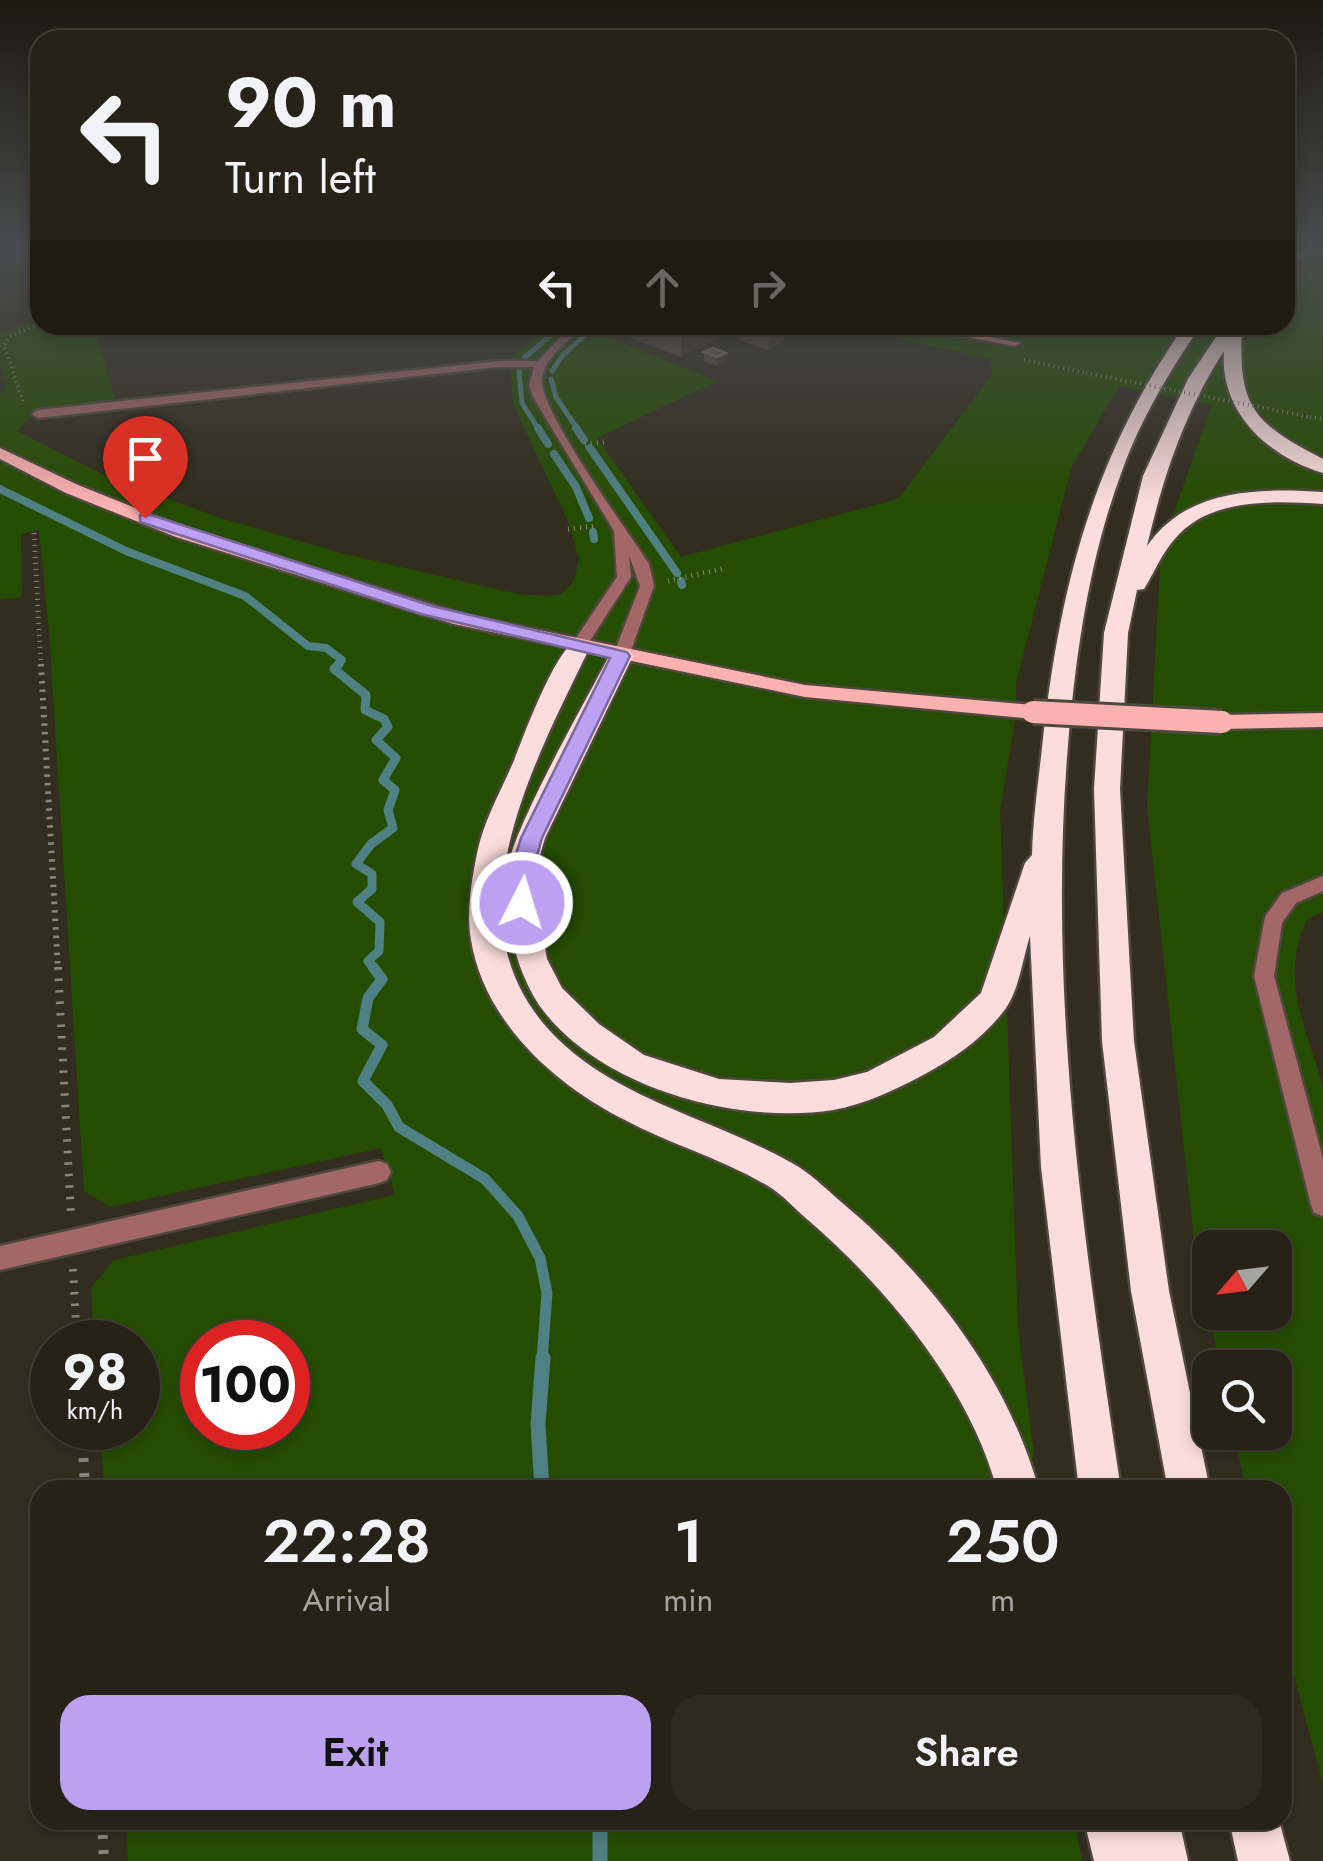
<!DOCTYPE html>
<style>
body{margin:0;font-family:Jost,sans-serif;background:#2e2a20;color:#f1f3f6;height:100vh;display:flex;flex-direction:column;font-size:38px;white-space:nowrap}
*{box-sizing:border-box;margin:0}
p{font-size:32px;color:#a4a4a1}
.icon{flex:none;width:55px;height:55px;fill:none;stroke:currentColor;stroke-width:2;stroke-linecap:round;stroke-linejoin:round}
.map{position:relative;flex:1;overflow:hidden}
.details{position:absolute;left:30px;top:1480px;width:1262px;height:350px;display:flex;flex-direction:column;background:#262217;border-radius:30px;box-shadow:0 5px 15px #0003,0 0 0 2px #423f36}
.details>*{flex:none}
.top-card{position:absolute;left:30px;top:30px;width:1265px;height:305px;border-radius:30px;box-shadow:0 5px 15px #0003,0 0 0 2px #423f36;background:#262217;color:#f1f3f6;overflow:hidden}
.needle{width:65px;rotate:242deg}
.fabs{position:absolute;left:1192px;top:1230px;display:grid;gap:20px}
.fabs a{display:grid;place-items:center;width:100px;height:100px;border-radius:20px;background:#262217;box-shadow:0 5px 15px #0003,0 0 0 2px #423f36;font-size:50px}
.speed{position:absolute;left:30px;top:1320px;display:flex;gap:20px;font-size:50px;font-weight:700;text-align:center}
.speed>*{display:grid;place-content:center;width:130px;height:130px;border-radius:50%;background:#262217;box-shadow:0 5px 15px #0003,0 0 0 2px #423f36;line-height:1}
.speed small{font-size:25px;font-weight:400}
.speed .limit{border:15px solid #d22;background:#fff;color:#111}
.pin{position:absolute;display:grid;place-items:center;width:85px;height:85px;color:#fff;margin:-102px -42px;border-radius:50% 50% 50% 0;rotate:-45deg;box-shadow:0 0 10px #0007}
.pin .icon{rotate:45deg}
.me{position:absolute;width:110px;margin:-55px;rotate:5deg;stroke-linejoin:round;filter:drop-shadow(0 0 8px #0008)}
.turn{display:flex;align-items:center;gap:35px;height:210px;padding:0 30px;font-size:45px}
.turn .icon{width:130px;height:130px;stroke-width:2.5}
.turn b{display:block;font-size:70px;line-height:85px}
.lanes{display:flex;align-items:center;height:95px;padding:0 30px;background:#0003;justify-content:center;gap:50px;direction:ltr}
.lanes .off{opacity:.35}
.eta{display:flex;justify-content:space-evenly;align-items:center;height:170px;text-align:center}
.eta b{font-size:60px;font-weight:600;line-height:70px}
.button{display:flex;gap:20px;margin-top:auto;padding:20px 30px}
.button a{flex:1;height:115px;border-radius:30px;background:#bca0f2;color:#111;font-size:40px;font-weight:600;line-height:115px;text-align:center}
.button a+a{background:#2e2a20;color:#f1f3f6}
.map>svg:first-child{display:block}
.green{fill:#254d02;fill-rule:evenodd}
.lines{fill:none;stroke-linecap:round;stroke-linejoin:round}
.stream-far4{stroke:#4f8083;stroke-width:5}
.stream-far3{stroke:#4f8083;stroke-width:8}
.stream-far2{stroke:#4f8083;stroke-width:9}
.stream-far1{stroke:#4f8083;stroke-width:11}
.stream{stroke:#4f8083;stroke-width:15}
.street-casing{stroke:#4e493c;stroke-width:5}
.secondary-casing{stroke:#4e493c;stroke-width:5}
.primary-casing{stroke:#4e493c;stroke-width:5}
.highway-casing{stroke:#4e493c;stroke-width:5}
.path-far4{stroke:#8b867b;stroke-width:4;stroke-dasharray:1 4;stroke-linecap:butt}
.path-far3{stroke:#8b867b;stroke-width:5;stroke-dasharray:1 5;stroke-linecap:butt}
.path-far2{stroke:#8b867b;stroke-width:6;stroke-dasharray:2.5 6;stroke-linecap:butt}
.path-far1{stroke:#8b867b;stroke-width:8;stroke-dasharray:2.5 9;stroke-linecap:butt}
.path{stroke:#8b867b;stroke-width:10;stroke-dasharray:4 11;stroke-linecap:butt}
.street{fill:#a36767;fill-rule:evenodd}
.secondary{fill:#e58787;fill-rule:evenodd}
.primary{fill:#fbb1b0;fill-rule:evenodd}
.highway{fill:#fcdddd;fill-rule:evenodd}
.primary-bridge-casing{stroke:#4e493c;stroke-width:28;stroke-linecap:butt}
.path-bridge{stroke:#8b867b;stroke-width:4;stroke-dasharray:1 4;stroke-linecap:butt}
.primary-bridge{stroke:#fbb1b0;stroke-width:22}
.wall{fill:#574743}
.shaded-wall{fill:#42362e}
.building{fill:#665853;stroke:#7a6d67;stroke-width:2.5}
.route{fill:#bca0f2;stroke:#7a689d;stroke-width:2.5}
</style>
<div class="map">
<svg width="1323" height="1861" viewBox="0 0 1323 1861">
<rect width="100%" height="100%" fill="#322d1f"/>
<g class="green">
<path d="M1285,246H1323V912L1307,919C1279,981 1305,1024 1323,1086V1784L1283,1634L1282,1490H1246L1234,1433L1275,1432V1368L1220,1367L1194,1240L1147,806L1161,549L1212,405L1119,386L1071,468L1016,683V714L1000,810L1018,1327L1034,1456L1011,1490H104L100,1428H138V1342H94L91,1288L114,1260L395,1195L381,1148L110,1207L84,1191L49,632L39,530L21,534L22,597L0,600V393L7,390L0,366V333L40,319V325H94L117,407L31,416L17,431L102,474L217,517L345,554L517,594L549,596L561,594L574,581L579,559L568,521L513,404L510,364L514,355L552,325H611L598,333L717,381L597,438L681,557L898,499L992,375L991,359L903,340L863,325H950L998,333L1014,325H1285ZM1210,1248H1275V1312H1210ZM202,1342H288V1428H202Z"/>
<path d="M126,1820H1074L1082,1861H128Z"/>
</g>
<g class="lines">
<g class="stream-far4">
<path d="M524,358L563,325"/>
<path d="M519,371L522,403L539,430"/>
<path d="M552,371L563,355L596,325"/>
<path d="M551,379L556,397L578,430"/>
</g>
<g class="stream-far3">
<path d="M538,428L548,444"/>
<path d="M576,428L584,440"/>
<path d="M590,448L677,573"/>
<path d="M554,454L576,487L589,518"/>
<path d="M0,489L126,551L245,596L308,646L326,648L342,660L337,666"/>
<path d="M593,532L594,539"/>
<path d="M681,581L682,585"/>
</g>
<path class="stream-far2" d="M339,664L334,669L366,695L365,710L384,719L388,727L376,740L396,758L383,780L395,790L388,810L393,828L371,844L356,864L372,874V889L357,902L380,922L379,951L368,961L375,970"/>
<path class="stream-far1" d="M373,967L382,979L368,998L362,1029L382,1045L363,1081L387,1105L399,1127L485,1179L518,1216L540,1258L547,1293L542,1360"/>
<g class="stream">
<path d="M542,1490L538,1424L543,1358"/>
<path d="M600,1820V1861"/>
</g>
<defs>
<g id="street">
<path d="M573,325H585C569,341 547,354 542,378C536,406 630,534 649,564L654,586L629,656L621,661L613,656L640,586L629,555L631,577L584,650L578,652L570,647L617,577L614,531L533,397L529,385L534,367H499L38,418L32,414L38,410L499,361H538Z"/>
<path d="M1323,876V891L1296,903L1282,923L1274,976L1323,1159V1216L1314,1213L1311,1205L1254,976L1265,917L1282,893Z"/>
<path d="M379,1161L387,1164L391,1172L387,1180L379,1183L0,1270V1246Z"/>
</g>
<path id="secondary" d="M903,325H927L1021,343L1015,346Z"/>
<g id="primary">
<path d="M0,448L78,485L188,529L465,615L805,685L1033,705L1043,712L1033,719L805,697L454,624L176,537L66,493L0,459Z"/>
<path d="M1323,713V727L1222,729L1211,722L1222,715Z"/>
</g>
<g id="highway">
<path d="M1301,246H1316L1285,270V258Z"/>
<path d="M1185,325H1201C1170,371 1141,418 1122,471C1089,559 1076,652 1068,745C1047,996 1084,1242 1121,1490H1079L1041,1167L1030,936C1023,958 1019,989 1006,1008C986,1036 955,1058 925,1074C895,1090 866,1104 833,1110C737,1125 598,1088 539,1005C517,972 505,922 505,882C505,840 586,701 609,656L621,649L629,651L633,656L545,838L533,880L547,959L562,988L599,1024L644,1055L719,1079L790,1083L834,1080L867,1072L934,1037L981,993L1025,863L1032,855C1033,819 1038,784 1042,748C1059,590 1092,457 1185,325Z"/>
<path d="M1224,325H1242C1238,406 1251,422 1323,459V473C1267,457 1219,410 1224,351C1185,411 1163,477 1147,546C1187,488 1259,488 1323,492V504C1273,501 1208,497 1173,541C1161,555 1154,573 1144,589L1137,590L1128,633L1120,789L1134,1041L1169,1291L1210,1490H1168L1131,1291L1102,1041L1094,789L1104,633L1143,476L1188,379Z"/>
<path d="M578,640L590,647C521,789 427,961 600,1072C660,1110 730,1128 792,1163C809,1172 825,1188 840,1201C929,1275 1008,1377 1039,1490H997C971,1389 886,1287 808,1220C795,1209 782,1194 768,1186C723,1159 669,1144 623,1119C554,1084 484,1021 471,940C466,912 472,877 478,849C485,818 503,787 515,758C524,735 557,645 578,640Z"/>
<path d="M1084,1820H1179L1188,1861H1094Z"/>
<path d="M1229,1820H1279L1290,1861H1238Z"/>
</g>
</defs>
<use href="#street" class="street-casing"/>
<use href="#secondary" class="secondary-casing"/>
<use href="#primary" class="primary-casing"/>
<use href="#highway" class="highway-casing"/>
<g class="path-far4">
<path d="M1024,360L1086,373"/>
<path d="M23,401L4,345L10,336L40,324"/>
<path d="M1310,417L1323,419"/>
</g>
<g class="path-far3">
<path d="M585,445L604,442"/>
<path d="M568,529L596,526"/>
<path d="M34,533L41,666"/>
<path d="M668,581L726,568"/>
</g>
<path class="path-far2" d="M41,664L58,970"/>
<g class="path-far1">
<path d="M58,967L71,1216"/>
<path d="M73,1269L77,1342"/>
</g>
<g class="path">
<path d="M82,1428L85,1490"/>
<path d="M102,1820L104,1861"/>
</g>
<use href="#street" class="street"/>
<use href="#secondary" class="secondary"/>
<use href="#primary" class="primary"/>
<use href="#highway" class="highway"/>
<defs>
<path id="primary-bridge" d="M1033,712L1222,722"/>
</defs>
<use href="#primary-bridge" class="primary-bridge-casing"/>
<path class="path-bridge" d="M1086,373L1310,417"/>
<use href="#primary-bridge" class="primary-bridge"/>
</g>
<g class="wall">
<path d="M620,325H725L724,335L681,357L620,334Z"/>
<path d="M739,325H788L787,338L768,350L739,340Z"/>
<path d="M704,352L726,353V362L717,366L704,361Z"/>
</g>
<g class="shaded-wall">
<path d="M691,325H725L724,335L681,357V330Z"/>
<path d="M780,325H788L787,338L768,350L770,331Z"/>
<path d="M726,353V362L717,366V357Z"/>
</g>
<g class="building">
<path d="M668,325H691L681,330Z"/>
<path d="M749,325H780L770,331Z"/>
<path d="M713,348L726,353L717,357L704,352Z"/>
</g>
<linearGradient id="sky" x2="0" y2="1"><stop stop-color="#1c1911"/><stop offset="0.49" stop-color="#494c4d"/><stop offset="1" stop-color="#494c4d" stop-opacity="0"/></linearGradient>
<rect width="1323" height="506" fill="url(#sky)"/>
<path class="route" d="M140,515H151L432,606L627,652L630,656L542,838L530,880L533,903L530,909L522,912L511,903L508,880L521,838L610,658L421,614L140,522Z"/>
</svg>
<div class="fabs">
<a><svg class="needle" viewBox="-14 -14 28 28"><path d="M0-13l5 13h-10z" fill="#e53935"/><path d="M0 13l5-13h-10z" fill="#a4a4a1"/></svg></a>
<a><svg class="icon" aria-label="search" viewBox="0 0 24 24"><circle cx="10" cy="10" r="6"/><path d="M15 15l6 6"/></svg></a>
</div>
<div class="speed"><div>98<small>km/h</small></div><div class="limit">100</div></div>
<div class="pin" style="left:145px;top:518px;background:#d93025"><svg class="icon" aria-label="arrive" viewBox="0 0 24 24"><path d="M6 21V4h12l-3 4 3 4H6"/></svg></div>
<svg class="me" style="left:522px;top:903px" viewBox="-20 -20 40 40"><circle r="17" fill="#bca0f2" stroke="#fff" stroke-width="3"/><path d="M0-11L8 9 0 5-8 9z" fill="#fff"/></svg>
<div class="top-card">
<div class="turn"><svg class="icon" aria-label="left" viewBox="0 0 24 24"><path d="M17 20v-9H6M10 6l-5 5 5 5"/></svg><div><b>90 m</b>Turn left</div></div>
<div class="lanes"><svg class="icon" aria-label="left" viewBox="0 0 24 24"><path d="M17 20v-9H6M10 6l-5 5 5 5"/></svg><svg class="icon off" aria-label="ahead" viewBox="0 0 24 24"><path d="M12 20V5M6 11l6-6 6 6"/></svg><svg class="icon off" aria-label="right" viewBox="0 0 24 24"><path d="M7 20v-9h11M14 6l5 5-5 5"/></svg></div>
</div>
<section class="details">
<div class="eta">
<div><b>22:28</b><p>Arrival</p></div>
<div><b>1</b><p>min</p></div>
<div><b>250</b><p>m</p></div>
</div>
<div class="button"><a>Exit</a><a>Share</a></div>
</section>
</div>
